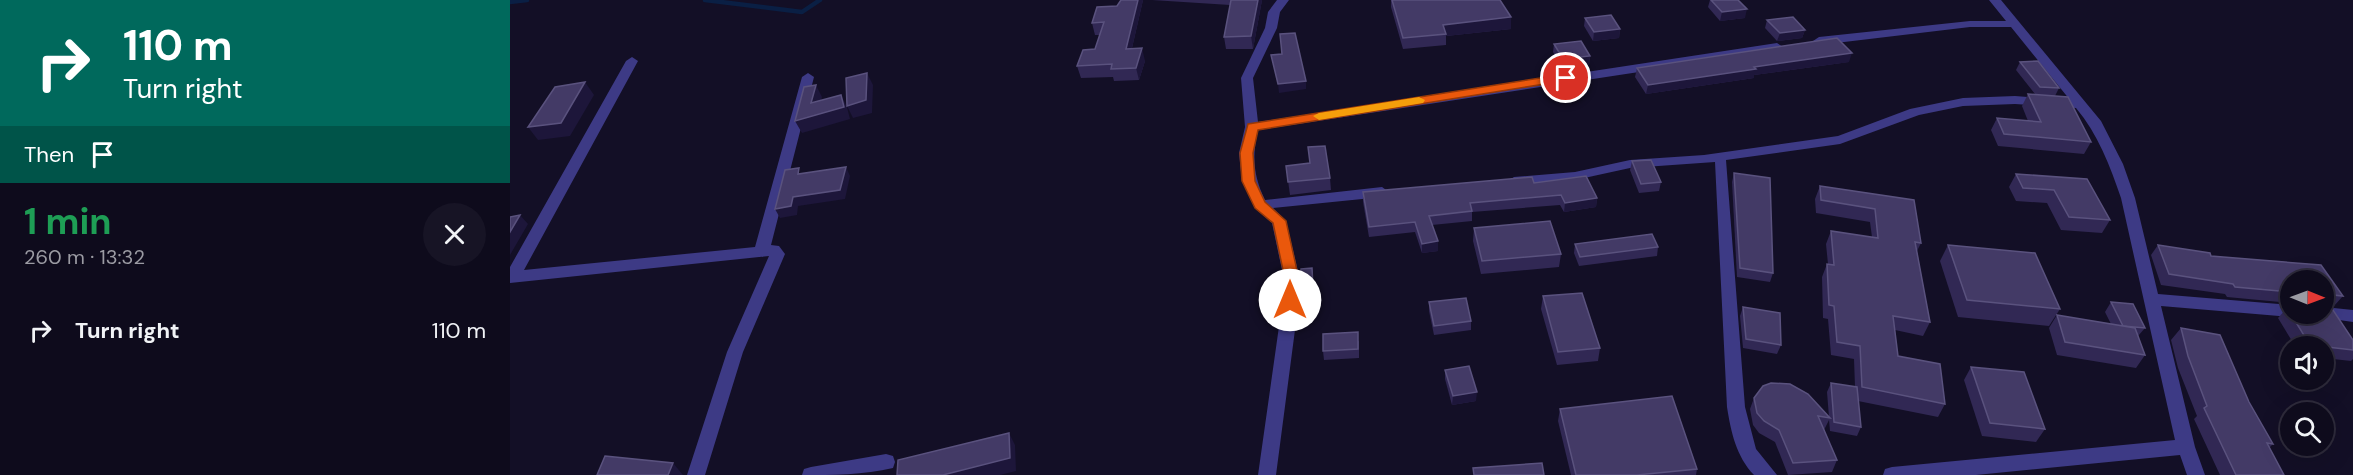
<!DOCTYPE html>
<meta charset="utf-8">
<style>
body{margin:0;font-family:"DM Sans",sans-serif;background:#171425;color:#f1f3f6;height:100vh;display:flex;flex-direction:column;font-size:22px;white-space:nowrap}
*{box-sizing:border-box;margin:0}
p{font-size:20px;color:#9b9ba3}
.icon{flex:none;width:33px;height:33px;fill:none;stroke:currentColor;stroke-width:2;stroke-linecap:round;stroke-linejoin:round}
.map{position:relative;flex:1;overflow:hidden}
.details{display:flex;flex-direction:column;background:#0e0b1c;width:510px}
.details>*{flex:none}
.guide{background:#00695c;color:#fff;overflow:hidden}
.needle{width:39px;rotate:91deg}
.controls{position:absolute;left:1770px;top:270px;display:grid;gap:12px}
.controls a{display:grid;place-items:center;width:54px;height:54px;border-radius:50%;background:#0e0b1c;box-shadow:0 6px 24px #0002,0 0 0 2px #2e2b3b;font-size:30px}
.pin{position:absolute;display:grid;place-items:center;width:51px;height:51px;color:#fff;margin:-26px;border:3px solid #fff;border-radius:50%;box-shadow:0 2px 6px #0007}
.me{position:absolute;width:66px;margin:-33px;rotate:0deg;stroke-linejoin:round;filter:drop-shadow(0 0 4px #0008)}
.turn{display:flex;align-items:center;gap:21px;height:126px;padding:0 24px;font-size:27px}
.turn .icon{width:78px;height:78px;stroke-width:2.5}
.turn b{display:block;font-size:42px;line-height:51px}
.then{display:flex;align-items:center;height:57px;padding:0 24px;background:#0003;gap:12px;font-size:22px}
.round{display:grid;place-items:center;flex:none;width:63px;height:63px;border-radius:32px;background:#171425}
.headline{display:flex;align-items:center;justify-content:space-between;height:102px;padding:0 24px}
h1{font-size:36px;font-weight:700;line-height:45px;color:#1e9e55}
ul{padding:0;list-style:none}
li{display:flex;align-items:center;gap:18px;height:90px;padding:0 24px}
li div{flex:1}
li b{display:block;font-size:22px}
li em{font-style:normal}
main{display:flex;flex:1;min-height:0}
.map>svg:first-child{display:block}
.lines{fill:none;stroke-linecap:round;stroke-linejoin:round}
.stream{stroke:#0a1f44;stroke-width:4.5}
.street{fill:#3d3a85;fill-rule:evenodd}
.wall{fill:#312854}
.shaded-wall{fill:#1d163a}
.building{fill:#433a66;stroke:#5a527e;stroke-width:1.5}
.route{fill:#ea580c;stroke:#983908;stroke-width:1.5}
.slow{fill:#f59e0b}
</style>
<main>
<section class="details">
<div class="guide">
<div class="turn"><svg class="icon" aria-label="right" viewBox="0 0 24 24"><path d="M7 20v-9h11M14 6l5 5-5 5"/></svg><div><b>110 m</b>Turn right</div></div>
<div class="then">Then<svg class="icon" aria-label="arrive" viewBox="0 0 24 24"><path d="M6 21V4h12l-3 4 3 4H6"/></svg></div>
</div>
<div class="headline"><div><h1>1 min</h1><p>260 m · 13:32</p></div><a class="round"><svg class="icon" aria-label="close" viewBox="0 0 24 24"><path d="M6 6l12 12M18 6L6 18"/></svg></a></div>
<ul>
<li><svg class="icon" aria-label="right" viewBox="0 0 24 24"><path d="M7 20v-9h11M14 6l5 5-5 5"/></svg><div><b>Turn right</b></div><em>110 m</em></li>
</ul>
</section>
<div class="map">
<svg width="1843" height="475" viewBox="0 0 1843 475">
<rect width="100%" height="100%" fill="#130f26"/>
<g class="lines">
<g class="stream">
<path d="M195,0L292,12L310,0"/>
<path d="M0,2L17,0"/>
</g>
<g class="street">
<path d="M767,0H779L770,12L767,28L743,78L748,122L1267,43L1273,47L1267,51L748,130C742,156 743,175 755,200L872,187L879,192L872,197L763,208L776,221L791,284L766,475H748L775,284L762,223L745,208L732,181L729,153L735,127L731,78L755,28L758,12Z"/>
<path d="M1479,0H1491L1591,121L1613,164L1625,198L1648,294L1780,305V314H1787L1780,317L1651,306L1685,447L1695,475H1677L1670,455L1466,475H1373L1375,469L1382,467L1665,440L1611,198C1600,166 1588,134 1566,108L1505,104L1453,106L1409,115L1330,144L1216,160L1235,407L1246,449L1267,475H1244C1226,456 1221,432 1217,407L1205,162L1120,168L1065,180L1004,187L997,182L1004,177L1065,172L1120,160L1194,155L1328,136L1400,109L1453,98L1505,96L1560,100L1501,27H1460L1309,45L1303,41L1309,37L1460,21H1496Z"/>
<path d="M122,57L128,61L14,270L245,247L292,77L298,73L304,77L261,245L269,246L275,254L233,352L195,475H177L217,352L259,256L0,283V267L116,61Z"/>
<path d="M1814,307L1843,310V322L1808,317L1806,314H1814Z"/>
<path d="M376,454L383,456L385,462L383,468C354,475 322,475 292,475L294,469L301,467Z"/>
</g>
</g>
<g class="wall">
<path d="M611,0H633L622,48L635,61L629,80L604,81L603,77L571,78L567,66L585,49L590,35H585L582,23L607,6Z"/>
<path d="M642,0H752L743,49H716L714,37L720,5Z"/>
<path d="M881,0H990L1001,29L936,36V45L893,49L881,7Z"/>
<path d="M1200,0H1228L1235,18L1210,21L1198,7Z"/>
<path d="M1075,18L1110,29L1109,38L1083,41L1074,26Z"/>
<path d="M1257,20L1295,30L1292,38L1267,41L1255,28Z"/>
<path d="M1044,44L1080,56L1079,65L1052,68L1043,52Z"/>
<path d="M1339,62L1244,75V78L1136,94L1125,77L1127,68Z"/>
<path d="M1510,62L1549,88L1545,96L1581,142L1574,154L1488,146L1481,130L1487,118L1518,121L1512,106L1518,94H1525L1506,70Z"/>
<path d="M1122,161L1151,182L1149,191L1129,193L1120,170Z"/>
<path d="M776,166L820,178L821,190L780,195Z"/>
<path d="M1224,173L1263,273L1260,282L1227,277L1222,182Z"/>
<path d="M1506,174L1577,179L1600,220L1592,233L1551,230L1537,203L1506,201L1499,187Z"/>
<path d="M1024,183L1087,198L1086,207L1054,212L1050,205L962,212V221L922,225L928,251L912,253L905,232L859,237L853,202V192Z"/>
<path d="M1310,186L1404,200L1411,243L1407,251L1420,322L1413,336L1385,330L1388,356L1435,404L1428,417L1348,401L1351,427L1347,436L1320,431L1319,420L1314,430L1327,460L1322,472L1278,475L1265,442L1249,433L1243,425L1240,409L1244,398L1319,417L1317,392L1321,383L1345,387L1344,359L1321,355L1318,319L1313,318L1312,277L1317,264H1318L1316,244L1321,231L1362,237L1360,222L1306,213L1305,199Z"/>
<path d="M964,228L1051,254L1049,267L971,274L963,241Z"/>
<path d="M1065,244L1148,247L1147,256L1069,266L1064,253Z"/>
<path d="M1438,245L1550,309L1539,326L1448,317L1430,261Z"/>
<path d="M1648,245L1700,253L1701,256L1811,265L1833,296L1824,306H1814L1823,310L1843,340V359L1841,361L1814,358V346H1785L1768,318L1777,308H1780V314H1814V280H1780V303L1717,297L1715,294L1651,285L1641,255Z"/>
<path d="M802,268L804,296L792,297L790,288Z"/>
<path d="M1033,296L1090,348L1088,361L1047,365L1031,309Z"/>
<path d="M919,302L961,321V330L924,335L919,311Z"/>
<path d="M1601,302L1635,328L1628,336L1635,355L1626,368L1547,355L1539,328L1547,315L1601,324L1595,312Z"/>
<path d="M1233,307L1271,345L1267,354L1233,348L1230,316Z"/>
<path d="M1671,328L1739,402L1763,444L1759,448L1774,475H1710L1684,419L1687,416L1668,368L1661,340Z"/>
<path d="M849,341V358L814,360L813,351Z"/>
<path d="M1461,367L1535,429L1526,442L1472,436L1454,380Z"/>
<path d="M935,370L966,401L942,405L935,379Z"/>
<path d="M1050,409L1187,469L1186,475H1061L1048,421Z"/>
</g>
<g class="shaded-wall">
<path d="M628,0H633L619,61L616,49Z"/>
<path d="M748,0H752L743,49L741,36Z"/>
<path d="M1237,9L1235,18L1210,21L1212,12Z"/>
<path d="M1001,17V29L936,36L933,25Z"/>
<path d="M1110,29L1109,38L1083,41L1084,32Z"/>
<path d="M1295,30L1292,38L1267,41L1270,33Z"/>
<path d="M632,48L635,61L629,80L626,68Z"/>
<path d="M1342,53L1339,62L1244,75V78L1136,94L1138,85L1244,67Z"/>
<path d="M1080,56L1079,65L1052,68L1053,59Z"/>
<path d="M357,73L363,85L362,113L343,118L337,106Z"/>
<path d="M796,81V89L769,93L768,84Z"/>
<path d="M75,82L84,95L60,136L28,140L18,127Z"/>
<path d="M306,85L312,97L308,114L331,95L337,107L340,119L292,133L285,121Z"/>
<path d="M336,167L340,176L335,199L288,206L287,215L270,218L265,209L283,197Z"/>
<path d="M1087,198L1086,207L1054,212L1055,203Z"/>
<path d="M10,215L18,224L0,255V232Z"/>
<path d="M928,241V251L912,253V244Z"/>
<path d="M967,392L966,401L942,405L943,396Z"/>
<path d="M499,433L505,445L506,471L490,475H433Z"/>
<path d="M163,463L173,475H158Z"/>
</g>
<g class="building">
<path d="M611,0H628L616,49L632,48L626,68L601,69L602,64L567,66L573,50L585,49L594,22L582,23L587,7L607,6Z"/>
<path d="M721,0H748L741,36L714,37Z"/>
<path d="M882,0H990L1001,17L933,25L936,34L893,38Z"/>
<path d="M1201,0H1228L1237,9L1212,12Z"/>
<path d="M1101,15L1110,29L1084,32L1075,18Z"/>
<path d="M1283,17L1295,30L1270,33L1257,20Z"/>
<path d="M785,33L796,81L768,84L761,55L772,54L770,34Z"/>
<path d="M1327,38L1342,53L1244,67L1246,69L1138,85L1127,68Z"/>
<path d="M1071,41L1080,56L1053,59L1044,44Z"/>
<path d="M1528,61L1549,88L1530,87L1510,62Z"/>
<path d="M357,73L356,100L337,106L336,78Z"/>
<path d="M75,82L51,123L18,127L45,87Z"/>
<path d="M306,85L301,103L331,95L334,107L285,121L294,87Z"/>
<path d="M1518,94L1558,97L1581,142L1494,134L1487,118L1531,122Z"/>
<path d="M815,146L820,178L778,182L776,166L800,163L798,147Z"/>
<path d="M1141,160L1151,182L1131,184L1122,161Z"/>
<path d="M336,167L330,190L283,197L281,206L265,209L275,170L289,168L288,174Z"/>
<path d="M1224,173L1260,178L1263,273L1230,268Z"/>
<path d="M1506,174L1577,179L1600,220L1559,217L1544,190L1513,188Z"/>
<path d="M1076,176L1087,198L1055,203L1051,195L960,203L962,211L919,216L928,241L912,244L905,222L859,227L853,192L1022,177L1024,183Z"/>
<path d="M1310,186L1404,200L1411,243L1405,242L1420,322L1383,316L1388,356L1430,364L1435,404L1352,387L1350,346L1327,342L1324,306L1319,305L1317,264L1324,265L1321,231L1368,238L1365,209L1311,200Z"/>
<path d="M10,215L0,232V217Z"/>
<path d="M1040,221L1051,254L972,261L964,228Z"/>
<path d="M1142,234L1148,247L1070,257L1065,244Z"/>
<path d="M1438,245L1525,253L1550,309L1457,300Z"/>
<path d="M1648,245L1700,253L1701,256L1811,265L1833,296L1814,294V280H1780V292L1725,287L1723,284L1659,274Z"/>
<path d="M802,268L803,287L790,288L791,269Z"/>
<path d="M1072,293L1090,348L1048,352L1033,296Z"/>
<path d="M1814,296L1817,302L1814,305Z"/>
<path d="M956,298L961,321L924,326L919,302Z"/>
<path d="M1601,302L1623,304L1635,328L1613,326Z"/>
<path d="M1814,305L1823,310L1843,340V350L1800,345L1777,308H1780V314H1814Z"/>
<path d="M1233,307L1270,313L1271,345L1236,339Z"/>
<path d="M1547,315L1625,328L1635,355L1555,342Z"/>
<path d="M1671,328L1710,335L1739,402L1763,444L1757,443L1774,475H1726L1694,408L1697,406L1678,356Z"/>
<path d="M848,332V349L813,351V334Z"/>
<path d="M959,366L967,392L943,396L935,370Z"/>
<path d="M1461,367L1514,372L1535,429L1480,423Z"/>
<path d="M1261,383L1280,384L1298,394L1320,418L1308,416L1327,460L1283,463L1269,430L1254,421L1247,413L1244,398L1253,386Z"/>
<path d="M1321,383L1347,387L1351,427L1324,422Z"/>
<path d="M1162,396L1187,469L1127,475H1066L1050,409Z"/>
<path d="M499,433L500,458L433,475H387L388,460Z"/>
<path d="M95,456L163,463L158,475H87Z"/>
<path d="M1032,463L1034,475H964L963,468Z"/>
</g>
<path class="route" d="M1056,74L1061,78L1060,80L748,130L743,153L745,181L755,202L776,221L790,284L785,304H775L773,300L776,284L763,223L745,208L732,181L730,153L738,124Z"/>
<path class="slow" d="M909,97L915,100L913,103L809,120L803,116L809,113Z"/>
</svg>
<div class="controls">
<a><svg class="needle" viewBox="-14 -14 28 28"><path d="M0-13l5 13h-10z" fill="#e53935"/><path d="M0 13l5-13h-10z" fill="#9b9ba3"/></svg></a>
<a><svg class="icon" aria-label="sound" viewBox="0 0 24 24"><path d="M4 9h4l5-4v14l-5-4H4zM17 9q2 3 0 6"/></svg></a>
<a><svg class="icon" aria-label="search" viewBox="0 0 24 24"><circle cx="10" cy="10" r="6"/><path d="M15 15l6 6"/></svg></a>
</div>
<div class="pin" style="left:1056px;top:78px;background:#d93025"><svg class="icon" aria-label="arrive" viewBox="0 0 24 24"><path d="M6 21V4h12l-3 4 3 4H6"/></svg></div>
<svg class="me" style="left:780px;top:300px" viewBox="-20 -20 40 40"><circle r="19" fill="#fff"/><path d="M0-13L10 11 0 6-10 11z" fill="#ea580c"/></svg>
</div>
</main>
